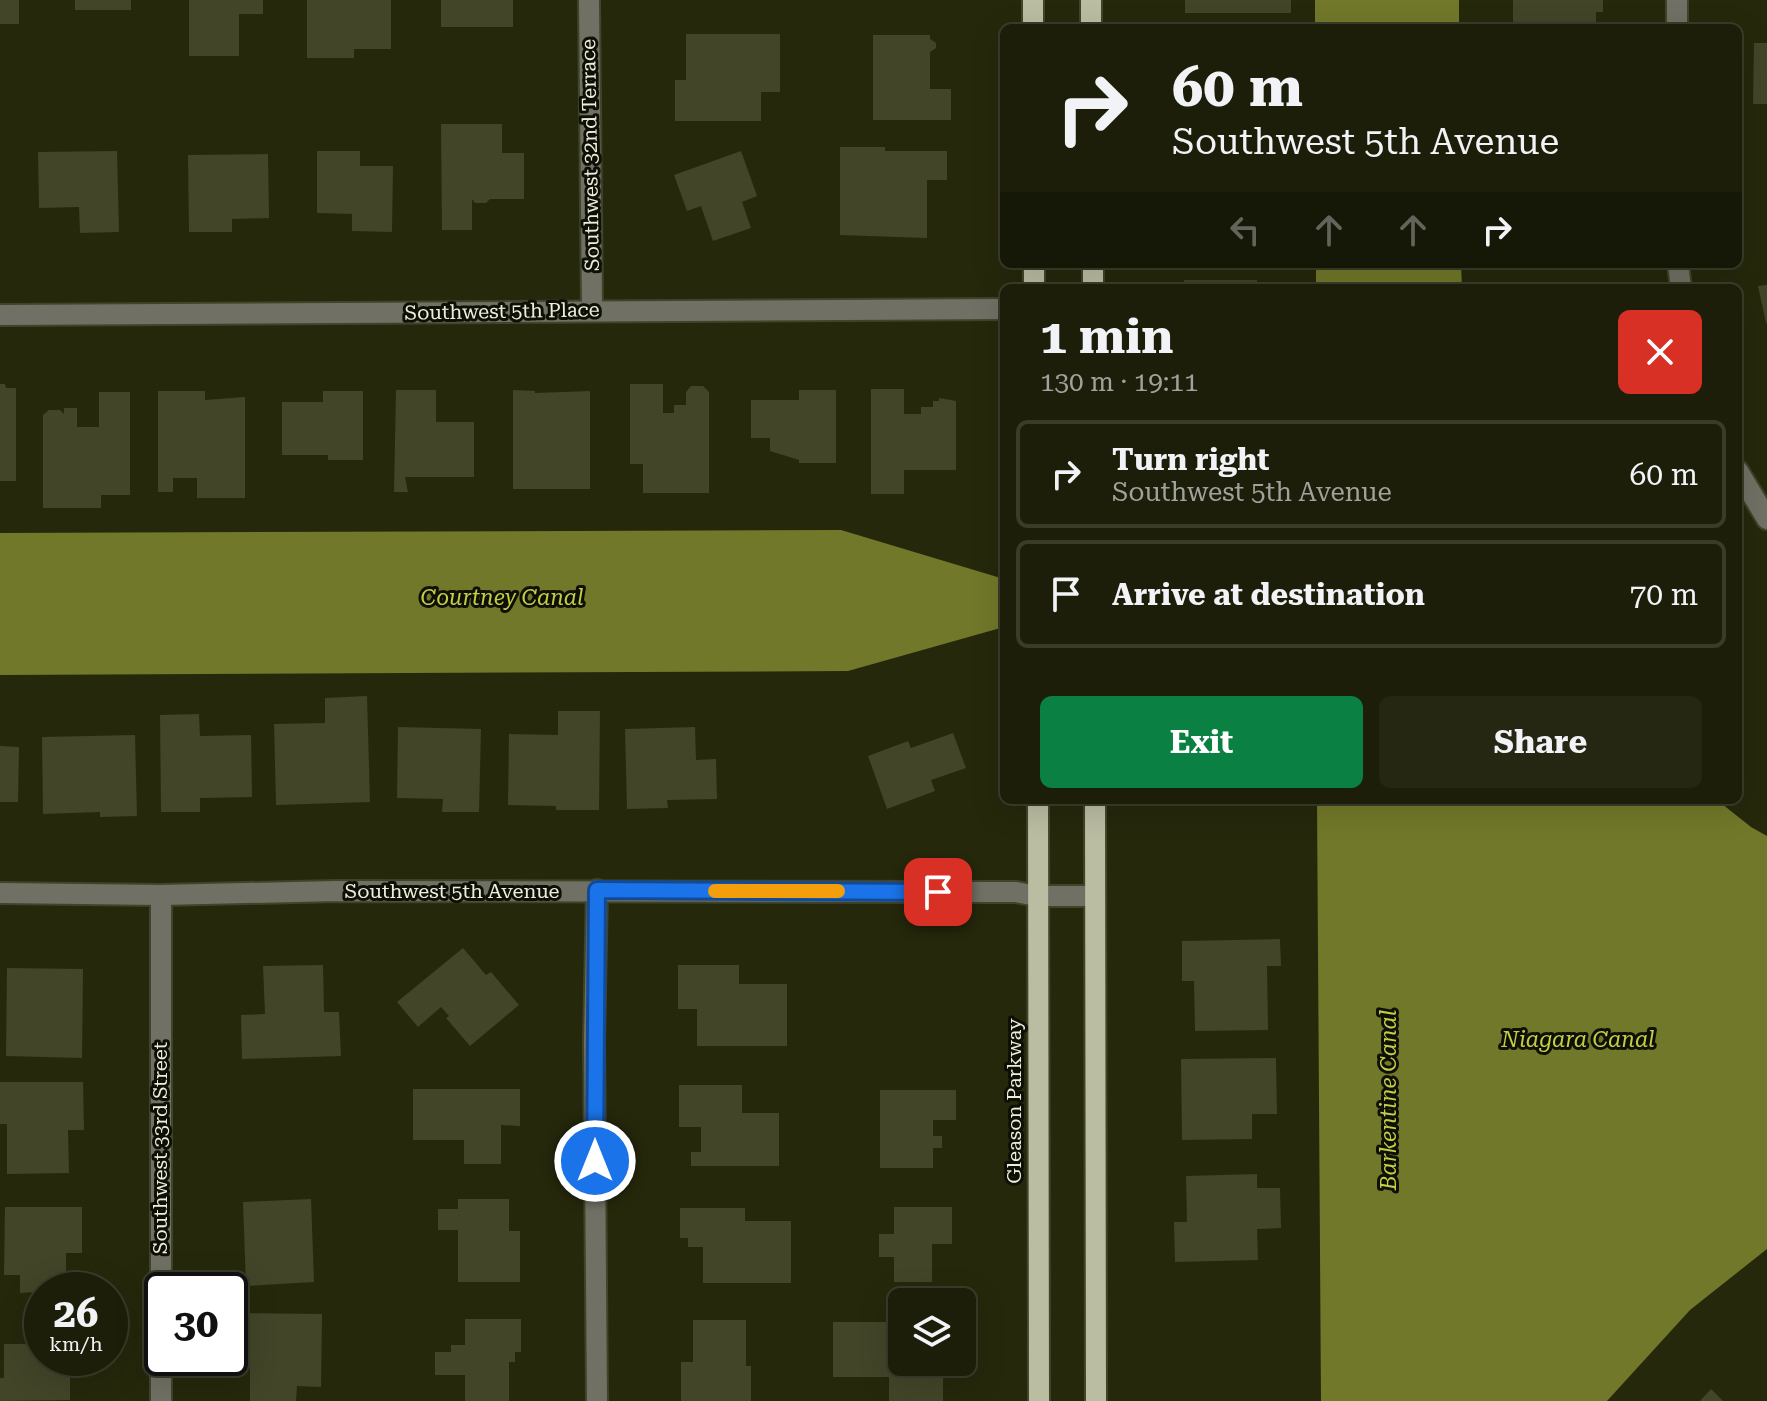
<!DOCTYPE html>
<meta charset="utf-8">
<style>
body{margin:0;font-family:"Roboto Serif",serif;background:#252712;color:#f1f3f6;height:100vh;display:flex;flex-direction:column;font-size:30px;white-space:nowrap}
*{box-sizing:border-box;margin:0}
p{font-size:26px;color:#a0a29c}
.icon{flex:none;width:44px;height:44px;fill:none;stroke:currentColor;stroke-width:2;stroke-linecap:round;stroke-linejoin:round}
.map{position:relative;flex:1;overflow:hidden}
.sheet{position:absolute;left:1000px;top:284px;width:742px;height:520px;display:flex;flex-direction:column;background:#1c1e09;border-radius:12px;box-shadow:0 8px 32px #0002,0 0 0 2px #3a3c2a}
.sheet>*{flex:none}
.hud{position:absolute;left:1000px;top:24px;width:742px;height:244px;border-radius:12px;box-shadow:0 8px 32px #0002,0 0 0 2px #3a3c2a;background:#1c1e09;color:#f1f3f6;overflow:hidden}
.fabs{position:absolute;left:888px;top:1288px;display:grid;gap:16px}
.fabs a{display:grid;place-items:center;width:88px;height:88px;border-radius:12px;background:#1c1e09;box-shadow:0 8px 32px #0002,0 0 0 2px #3a3c2a;font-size:40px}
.speed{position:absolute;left:24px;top:1272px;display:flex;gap:16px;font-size:40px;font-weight:700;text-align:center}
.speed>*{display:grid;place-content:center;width:104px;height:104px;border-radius:50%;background:#1c1e09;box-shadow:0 8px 32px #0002,0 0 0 2px #3a3c2a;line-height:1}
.speed small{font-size:20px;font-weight:400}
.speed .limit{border:4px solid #111;border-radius:12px;background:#fff;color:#111}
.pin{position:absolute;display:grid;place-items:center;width:68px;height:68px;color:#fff;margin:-34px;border-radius:16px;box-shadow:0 4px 12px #0006}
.me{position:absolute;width:88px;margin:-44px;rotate:0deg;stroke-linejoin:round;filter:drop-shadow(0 0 6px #0008)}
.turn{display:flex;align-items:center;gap:28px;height:168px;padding:0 40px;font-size:36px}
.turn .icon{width:104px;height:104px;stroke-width:2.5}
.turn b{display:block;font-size:56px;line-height:68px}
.lanes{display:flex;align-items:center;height:76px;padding:0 40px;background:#0003;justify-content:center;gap:40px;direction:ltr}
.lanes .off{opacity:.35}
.round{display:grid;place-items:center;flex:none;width:84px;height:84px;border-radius:12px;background:#252712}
.headline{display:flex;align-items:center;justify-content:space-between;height:136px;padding:0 40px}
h1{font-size:48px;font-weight:700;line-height:60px}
.action{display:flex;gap:16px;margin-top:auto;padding:16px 40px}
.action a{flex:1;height:92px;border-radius:12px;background:#0b8043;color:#fff;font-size:32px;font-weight:700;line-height:92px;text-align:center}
.action a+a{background:#252712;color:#f1f3f6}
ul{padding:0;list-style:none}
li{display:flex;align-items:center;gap:24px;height:108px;margin:0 16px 12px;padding:0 24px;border:4px solid #3a3c2a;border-radius:12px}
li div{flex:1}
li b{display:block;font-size:30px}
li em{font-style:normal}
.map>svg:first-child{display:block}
.water{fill:#727829}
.building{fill:#424528}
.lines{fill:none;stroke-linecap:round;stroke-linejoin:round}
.minor-casing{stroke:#424429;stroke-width:24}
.major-casing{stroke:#424429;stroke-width:24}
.minor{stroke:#707164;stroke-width:20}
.major{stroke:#babda2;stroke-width:20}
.route-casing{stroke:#114b97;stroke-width:20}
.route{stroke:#1a73e8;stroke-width:14}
.slow{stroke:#f59e0b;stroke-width:14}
.labels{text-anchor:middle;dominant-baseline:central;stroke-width:6;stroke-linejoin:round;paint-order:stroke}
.street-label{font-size:20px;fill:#eceedd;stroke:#0f1005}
.water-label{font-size:22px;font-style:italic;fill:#c5ce44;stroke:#0f1005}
</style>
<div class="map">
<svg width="1767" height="1401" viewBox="0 0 1767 1401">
<rect width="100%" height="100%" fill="#26280c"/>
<g class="water">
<rect x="1315" y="0" width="144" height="28"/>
<path d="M1316,264H1461L1462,288H1316Z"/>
<path d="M841,530L1004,579V627L848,671L0,675V533Z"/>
<path d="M1317,800H1717L1751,827L1767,836V1249L1690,1310L1607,1401H1321Z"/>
</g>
<g class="building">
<rect x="0" y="0" width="19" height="24"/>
<rect x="75" y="0" width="56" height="10"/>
<path d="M189,0H263V14H239V56H189Z"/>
<path d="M307,0H391V49H354V58H307Z"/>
<rect x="441" y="0" width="72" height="27"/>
<rect x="1185" y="0" width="106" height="13"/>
<path d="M1513,0H1603V12H1596V28H1513Z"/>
<path d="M686,34H780V92H761V121H675V80H686Z"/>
<path d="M873,35H930V39L936,43V48L930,52V89H951V120H873Z"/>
<path d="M1754,43H1767V104H1753Z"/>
<path d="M441,124H502V153H524V199H490L486,203H475L472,199V230H442Z"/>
<path d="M840,147H885V151H947V180H927V238L840,235Z"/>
<path d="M117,151L119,232L80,233L79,207L39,208L38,152Z"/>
<path d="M317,151H360V166H393L392,232L352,231V214L317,213Z"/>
<path d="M741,151L757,196L742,202L751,228L713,241L701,206L687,211L674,175Z"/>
<path d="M268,154L269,218L232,219V232H189L188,155Z"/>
<rect x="1184" y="280" width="73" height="8"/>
<path d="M1767,285V322L1766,323L1758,286Z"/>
<path d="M0,384H5L6,388H16V481H0Z"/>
<path d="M630,384H663V413H674V405H686V392L691,386H703L709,392V493H643V464H630Z"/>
<path d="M871,389H904V414H921V407H933V401H939V398L956,401V470H904V494H871Z"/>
<path d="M396,390H436V422H474V477H405L408,492H394Z"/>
<path d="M513,390L535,391V393L590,391V489H513Z"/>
<path d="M799,390H836V463H799V460L770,451V438H751V400H799Z"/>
<path d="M158,391H205V400L245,397V498H197V478H173V492H158Z"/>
<path d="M323,391H363V460H328V455H282V402H323Z"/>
<path d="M99,392H130V495H101V508H43V415L49,410H60L64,414V408H77V427H99Z"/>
<path d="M367,696L370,802L276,805L274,724L325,723V698Z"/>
<path d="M558,711H600L599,810H556V806L508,805L509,734L558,735Z"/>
<path d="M199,714L200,736L251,735L252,797L200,798V812H161L160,715Z"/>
<path d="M398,727L481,729L479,812H442L443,799L397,798Z"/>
<path d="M695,727L696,760L716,759L717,799L667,800L668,808L627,809L625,729Z"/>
<path d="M953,733L966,768L931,780L935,791L887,809L868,756L908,741L911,748Z"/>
<path d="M135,735L137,816L100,817V812L43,814L42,737Z"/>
<path d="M0,746L19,747L18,802H0Z"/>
<path d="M1280,939L1281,966H1267L1268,1030L1195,1031L1194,981H1182V941Z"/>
<path d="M463,948L486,975L491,972L519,1005L470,1046L446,1018L449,1016L441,1007L418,1027L397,1002Z"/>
<path d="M323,965L324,1012H339L341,1056L242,1059L241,1015L265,1014L263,966Z"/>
<path d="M678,965H739V984H787V1046H697V1009H678Z"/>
<path d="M7,968L83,969L82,1058L6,1056Z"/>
<path d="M1276,1058L1277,1114H1252V1139L1182,1140L1181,1059Z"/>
<path d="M0,1082H83L84,1130H68L69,1173L7,1174V1124H0Z"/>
<path d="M679,1085H742V1113H779V1166H691V1152H701V1127H679Z"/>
<path d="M413,1089H520V1126L501,1125V1164H464V1140H413Z"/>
<path d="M880,1090H956V1120H933V1136H942V1148H933V1168H880Z"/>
<path d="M1257,1174V1188H1280L1281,1228L1257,1229L1258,1260L1175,1262L1174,1222H1187L1186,1176Z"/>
<path d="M311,1199L314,1282L246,1286L243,1202Z"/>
<path d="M458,1199H509V1231H520V1282H458V1230H438V1209H458Z"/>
<path d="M5,1207H82V1253H66V1290L20,1293V1275H4Z"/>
<path d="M894,1207H952V1244H932V1282H894V1257H879V1234H894Z"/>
<path d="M680,1208H745V1221H791V1283H703V1247H688V1238H680Z"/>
<path d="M243,1313L322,1314L321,1387L297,1386L296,1401H250V1361H242Z"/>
<path d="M25,1318H42V1358H70V1400L0,1401V1378H4V1344H26Z"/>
<path d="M465,1319H521V1352H515V1362H509V1401H465V1375H435V1352H451V1345H465Z"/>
<path d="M693,1320H746V1366H751V1401H681V1362H693Z"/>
<path d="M833,1322H889V1328H902V1362H943V1401H889V1377H833Z"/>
<path d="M1711,1389L1723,1401H1700Z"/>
</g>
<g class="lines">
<defs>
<g id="minor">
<path d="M589,0L592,309"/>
<path d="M1677,0V28"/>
<path d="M1678,264L1681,288"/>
<path d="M0,315L1004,309"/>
<path d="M1738,471L1767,519"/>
<path d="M0,893L161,895L337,891L1016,892L1037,896H1095"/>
<path d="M161,895V1401"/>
<path d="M597,1401L594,1041L597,890"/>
</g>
<g id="major">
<path d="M1033,0V28"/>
<path d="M1091,0V28"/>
<path d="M1034,264V288"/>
<path d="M1093,264V288"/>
<path d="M1038,800L1039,1401"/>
<path d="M1095,800L1096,1401"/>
</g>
</defs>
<use href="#minor" class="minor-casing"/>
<use href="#major" class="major-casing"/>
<use href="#minor" class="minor"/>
<use href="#major" class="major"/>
</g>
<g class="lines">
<defs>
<path id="route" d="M595,1161L597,890L938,892"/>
</defs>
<use href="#route" class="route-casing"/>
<use href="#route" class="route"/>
<path class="slow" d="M715,891H838"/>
</g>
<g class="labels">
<g class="street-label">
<text transform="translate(590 155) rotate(-91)">Southwest 32nd Terrace</text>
<text transform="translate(502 311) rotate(-1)">Southwest 5th Place</text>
<text x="452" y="891">Southwest 5th Avenue</text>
<text transform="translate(1014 1101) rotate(-90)">Gleason Parkway</text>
<text transform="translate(160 1148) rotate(-90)">Southwest 33rd Street</text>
</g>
<g class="water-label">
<text x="502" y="597">Courtney Canal</text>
<text x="1578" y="1039">Niagara Canal</text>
<text transform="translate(1388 1100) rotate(-90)">Barkentine Canal</text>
</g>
</g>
</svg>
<div class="fabs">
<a><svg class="icon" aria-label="layers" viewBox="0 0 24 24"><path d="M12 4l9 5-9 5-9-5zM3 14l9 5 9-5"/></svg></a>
</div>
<div class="speed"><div>26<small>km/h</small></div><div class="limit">30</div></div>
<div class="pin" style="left:938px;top:892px;background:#d93025"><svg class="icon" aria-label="arrive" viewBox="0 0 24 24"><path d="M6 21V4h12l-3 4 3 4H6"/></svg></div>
<svg class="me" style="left:595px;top:1161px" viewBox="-20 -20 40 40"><circle r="17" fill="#1a73e8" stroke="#fff" stroke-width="3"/><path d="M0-11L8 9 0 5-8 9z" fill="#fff"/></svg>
<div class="hud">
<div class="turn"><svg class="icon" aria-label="right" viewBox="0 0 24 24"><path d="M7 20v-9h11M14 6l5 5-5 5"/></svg><div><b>60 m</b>Southwest 5th Avenue</div></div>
<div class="lanes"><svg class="icon off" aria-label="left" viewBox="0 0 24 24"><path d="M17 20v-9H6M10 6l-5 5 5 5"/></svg><svg class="icon off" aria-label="ahead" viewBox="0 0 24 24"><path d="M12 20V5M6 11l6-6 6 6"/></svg><svg class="icon off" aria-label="ahead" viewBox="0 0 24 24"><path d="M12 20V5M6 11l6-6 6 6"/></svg><svg class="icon" aria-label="right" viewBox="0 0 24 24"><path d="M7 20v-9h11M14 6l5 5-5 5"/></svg></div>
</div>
<section class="sheet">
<div class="headline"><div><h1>1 min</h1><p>130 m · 19:11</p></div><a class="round" style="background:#d93025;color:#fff"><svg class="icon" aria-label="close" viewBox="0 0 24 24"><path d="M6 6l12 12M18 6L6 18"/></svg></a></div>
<ul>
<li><svg class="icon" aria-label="right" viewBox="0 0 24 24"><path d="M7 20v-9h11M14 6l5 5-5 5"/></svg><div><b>Turn right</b><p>Southwest 5th Avenue</p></div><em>60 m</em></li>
<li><svg class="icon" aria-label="arrive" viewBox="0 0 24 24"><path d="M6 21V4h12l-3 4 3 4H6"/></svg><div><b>Arrive at destination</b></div><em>70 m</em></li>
</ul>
<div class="action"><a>Exit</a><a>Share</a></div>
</section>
</div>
